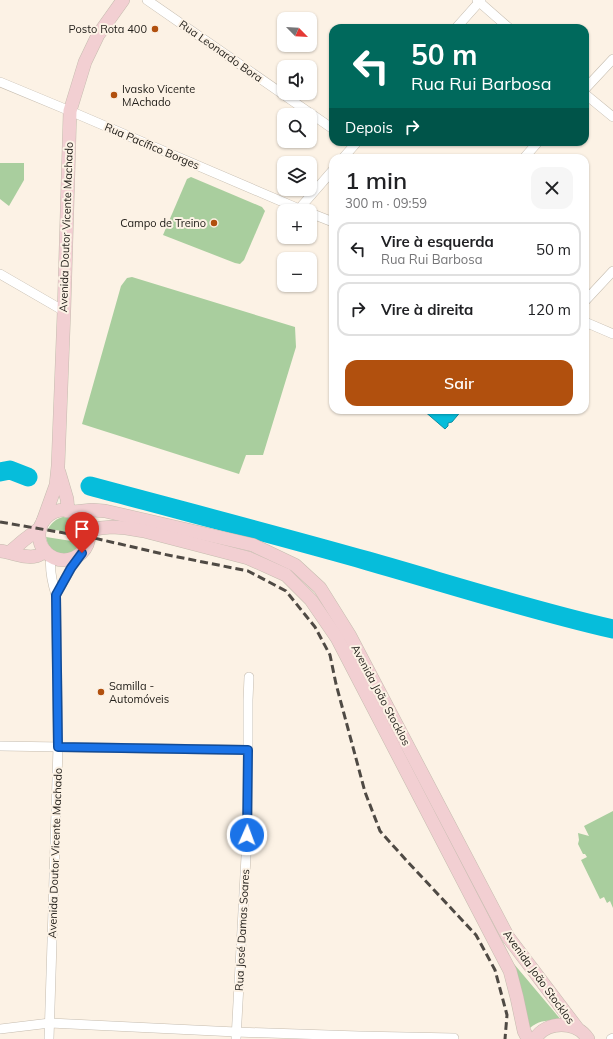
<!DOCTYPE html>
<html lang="pt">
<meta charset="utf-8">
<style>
body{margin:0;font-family:Mulish,sans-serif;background:#f6f6f6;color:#202124;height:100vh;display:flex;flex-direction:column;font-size:15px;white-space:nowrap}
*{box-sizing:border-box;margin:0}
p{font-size:13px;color:#757577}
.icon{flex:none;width:22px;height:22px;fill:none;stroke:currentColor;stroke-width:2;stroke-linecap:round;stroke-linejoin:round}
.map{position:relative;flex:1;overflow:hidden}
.sheet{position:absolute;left:329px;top:154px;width:260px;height:260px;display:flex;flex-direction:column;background:#fff;border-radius:12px;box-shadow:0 1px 3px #0004}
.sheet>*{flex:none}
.hud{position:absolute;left:329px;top:24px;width:260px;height:122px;border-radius:12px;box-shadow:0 1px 3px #0004;background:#00695c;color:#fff;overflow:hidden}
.needle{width:26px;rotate:114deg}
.controls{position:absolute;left:277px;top:12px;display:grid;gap:8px}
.controls a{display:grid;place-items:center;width:40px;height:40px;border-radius:8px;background:#fff;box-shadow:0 1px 3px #0004;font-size:20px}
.pin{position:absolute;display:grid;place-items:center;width:34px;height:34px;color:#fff;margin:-41px -17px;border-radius:50% 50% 50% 0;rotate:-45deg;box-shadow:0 0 4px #0007}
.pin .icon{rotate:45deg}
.me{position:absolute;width:44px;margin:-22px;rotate:2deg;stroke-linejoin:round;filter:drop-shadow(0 0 3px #0008)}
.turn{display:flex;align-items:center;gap:14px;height:84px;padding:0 16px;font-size:18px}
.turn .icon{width:52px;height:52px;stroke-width:2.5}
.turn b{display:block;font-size:28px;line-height:34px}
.then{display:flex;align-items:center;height:38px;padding:0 16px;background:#0003;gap:8px;font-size:15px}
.round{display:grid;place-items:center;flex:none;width:42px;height:42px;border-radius:12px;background:#f6f6f6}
.headline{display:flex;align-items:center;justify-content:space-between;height:68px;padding:0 16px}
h1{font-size:24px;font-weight:600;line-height:30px}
.action{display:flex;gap:8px;margin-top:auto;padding:8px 16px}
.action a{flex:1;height:46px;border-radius:12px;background:#b1500e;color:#fff;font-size:16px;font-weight:600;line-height:46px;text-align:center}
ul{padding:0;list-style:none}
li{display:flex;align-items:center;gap:12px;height:54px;margin:0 8px 6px;padding:0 8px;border:2px solid #e0e0e0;border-radius:12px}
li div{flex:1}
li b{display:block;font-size:15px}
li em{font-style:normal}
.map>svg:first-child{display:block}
.green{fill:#a9ce9e}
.water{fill:#06bddb;stroke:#0f8ea2}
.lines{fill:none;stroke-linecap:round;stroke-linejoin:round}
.river{stroke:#06bddb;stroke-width:19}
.street-casing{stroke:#c5bcaf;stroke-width:10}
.secondary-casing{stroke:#c5bcaf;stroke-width:14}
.street{stroke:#fff;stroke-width:9}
.secondary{stroke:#f2cfd2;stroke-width:13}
.rail{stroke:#4f4a44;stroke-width:3;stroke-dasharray:8 4;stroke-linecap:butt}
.route-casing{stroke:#114b97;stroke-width:10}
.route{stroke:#1a73e8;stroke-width:7}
.poi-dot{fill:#b1500e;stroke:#fcf2e5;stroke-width:1.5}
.labels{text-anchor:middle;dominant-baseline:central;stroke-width:4;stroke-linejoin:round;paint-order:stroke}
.poi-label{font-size:11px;fill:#24211c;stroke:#fcf2e5;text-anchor:end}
.street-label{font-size:11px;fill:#24211c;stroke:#fcf2e5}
</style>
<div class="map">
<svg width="613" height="1039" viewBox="0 0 613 1039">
<rect width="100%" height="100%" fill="#fcf2e5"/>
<g class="green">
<path d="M0,163H24V180L9,206L0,199Z"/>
<path d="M191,177L262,207L265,211L244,260L240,264L235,263L163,235L187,179Z"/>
<path d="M132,277L295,327L296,347L263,455H246L239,474L82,424L121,286L127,278Z"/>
<path d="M63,517C74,518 84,523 84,534L48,529C52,522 56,519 63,517Z"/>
<path d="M46,537L84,543C75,563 50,560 46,537Z"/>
<path d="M613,811V908L610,901L607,903L604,897L600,899L581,860L587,857L585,854H583L578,844L579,840L578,833L589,836L584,826Z"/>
<path d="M514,964L562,1021C547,1020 537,1020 527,1031Z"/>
</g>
<path class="water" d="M423,410H462L452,422L448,423V426L445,429Z"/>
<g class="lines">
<g class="river">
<path d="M0,472L10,470L28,477"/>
<path d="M90,486C183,511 276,535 368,561C449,584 530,610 613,629"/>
</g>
<defs>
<g id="street">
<path d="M147,0L333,129"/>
<path d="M477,0L509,28"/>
<path d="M456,28L481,0"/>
<path d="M0,82L70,111L304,211"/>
<path d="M585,89L613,59"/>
<path d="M585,94L613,117"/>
<path d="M343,158L357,142"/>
<path d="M524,158L538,142"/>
<path d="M299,209L333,170"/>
<path d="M310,213L333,222"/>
<path d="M0,274L64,311"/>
<path d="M585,301L613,271"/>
<path d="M585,322L613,334"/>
<path d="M56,595L71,568L82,553"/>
<path d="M0,746L248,750"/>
<path d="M0,1029L50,1023L236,1032L359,1036L454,1038"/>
<path d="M49,1039L58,747L56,595C52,582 49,570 51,557"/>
<path d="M236,1039L248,820V700L249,677"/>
<path d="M611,1039L613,1038"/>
</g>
<g id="secondary">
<path d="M59,472L67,499L68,511"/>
<circle cx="64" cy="535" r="25"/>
<path d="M73,512L92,510L105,511L253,545L295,565L320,588L350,636L508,937L577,1028"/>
<path d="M43,521L56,485L58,466L64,311L70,111L85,62L98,35L123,0"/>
<path d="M89,534L95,529L101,528L112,527L126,528L144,531L248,558L286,575L311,600L337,638L510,971L517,998L524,1031L528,1039"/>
<path d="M0,551C11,552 26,559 36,556C39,556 42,553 45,551"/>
<path d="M10,552L24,540L40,528"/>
<path d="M535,1039C547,1020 577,1021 588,1039"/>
</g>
</defs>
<use href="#street" class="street-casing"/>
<use href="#secondary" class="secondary-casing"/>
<use href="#street" class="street"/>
<use href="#secondary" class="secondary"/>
<path class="rail" d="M0,522L94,538L163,554L248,571L286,591L315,627L330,655L336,684L365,792L380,831L406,860L476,935L495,970L507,1015L505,1039"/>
</g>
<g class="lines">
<defs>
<path id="route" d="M82,553L71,568L56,595L58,747L248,750L247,835"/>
</defs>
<use href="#route" class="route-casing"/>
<use href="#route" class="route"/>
</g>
<g class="poi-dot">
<circle cx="155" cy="29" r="4"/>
<circle cx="114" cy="95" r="4"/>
<circle cx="214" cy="223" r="4"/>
<circle cx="101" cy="692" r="4"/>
</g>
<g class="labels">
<g class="poi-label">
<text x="147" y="29">Posto Rota 400</text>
<text x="122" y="89" text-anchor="start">Ivasko Vicente<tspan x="122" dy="13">MAchado</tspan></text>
<text x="206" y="223">Campo de Treino</text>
<text x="109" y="686" text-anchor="start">Samilla -<tspan x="109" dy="13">Automóveis</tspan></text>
</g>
<g class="street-label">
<text transform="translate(221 51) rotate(35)">Rua Leonardo Bora</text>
<text transform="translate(152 146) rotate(23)">Rua Pacífico Borges</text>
<text transform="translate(66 227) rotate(-88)">Avenida Doutor Vicente Machado</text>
<text transform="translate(381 695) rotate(62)">Avenida João Stocklos</text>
<text transform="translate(55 853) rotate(-88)">Avenida Doutor Vicente Machado</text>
<text transform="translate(242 930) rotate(-87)">Rua José Damas Soares</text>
<text transform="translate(539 977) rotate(54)">Avenida João Stocklos</text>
</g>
</g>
</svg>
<div class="controls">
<a><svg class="needle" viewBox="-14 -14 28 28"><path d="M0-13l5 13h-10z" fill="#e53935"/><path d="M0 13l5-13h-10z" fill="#757577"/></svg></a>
<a><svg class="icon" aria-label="sound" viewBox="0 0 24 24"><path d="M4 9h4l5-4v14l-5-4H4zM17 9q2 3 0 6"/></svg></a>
<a><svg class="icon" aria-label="search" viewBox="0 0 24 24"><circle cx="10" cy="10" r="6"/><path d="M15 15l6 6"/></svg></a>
<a><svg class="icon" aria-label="layers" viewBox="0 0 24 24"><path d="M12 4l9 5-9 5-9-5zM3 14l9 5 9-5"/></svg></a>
<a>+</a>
<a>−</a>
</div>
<div class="pin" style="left:82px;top:553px;background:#d93025"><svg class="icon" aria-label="arrive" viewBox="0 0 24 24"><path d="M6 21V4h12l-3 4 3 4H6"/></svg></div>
<svg class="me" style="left:247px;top:835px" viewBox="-20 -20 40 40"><circle r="17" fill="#1a73e8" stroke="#fff" stroke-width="3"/><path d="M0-11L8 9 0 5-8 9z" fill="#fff"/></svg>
<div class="hud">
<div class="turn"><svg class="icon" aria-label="left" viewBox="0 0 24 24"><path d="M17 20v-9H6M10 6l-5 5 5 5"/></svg><div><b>50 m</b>Rua Rui Barbosa</div></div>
<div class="then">Depois<svg class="icon" aria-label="right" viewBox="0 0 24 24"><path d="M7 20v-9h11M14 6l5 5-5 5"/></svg></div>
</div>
<section class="sheet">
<div class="headline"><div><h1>1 min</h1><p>300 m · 09:59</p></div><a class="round"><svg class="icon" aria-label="close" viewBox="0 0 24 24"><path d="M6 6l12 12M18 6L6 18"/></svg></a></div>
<ul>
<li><svg class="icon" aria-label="left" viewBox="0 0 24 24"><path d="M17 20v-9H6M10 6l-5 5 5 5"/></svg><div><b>Vire à esquerda</b><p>Rua Rui Barbosa</p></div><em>50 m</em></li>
<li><svg class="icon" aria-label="right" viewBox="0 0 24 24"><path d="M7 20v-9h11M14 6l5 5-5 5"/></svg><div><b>Vire à direita</b></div><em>120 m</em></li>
</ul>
<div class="action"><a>Sair</a></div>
</section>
</div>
